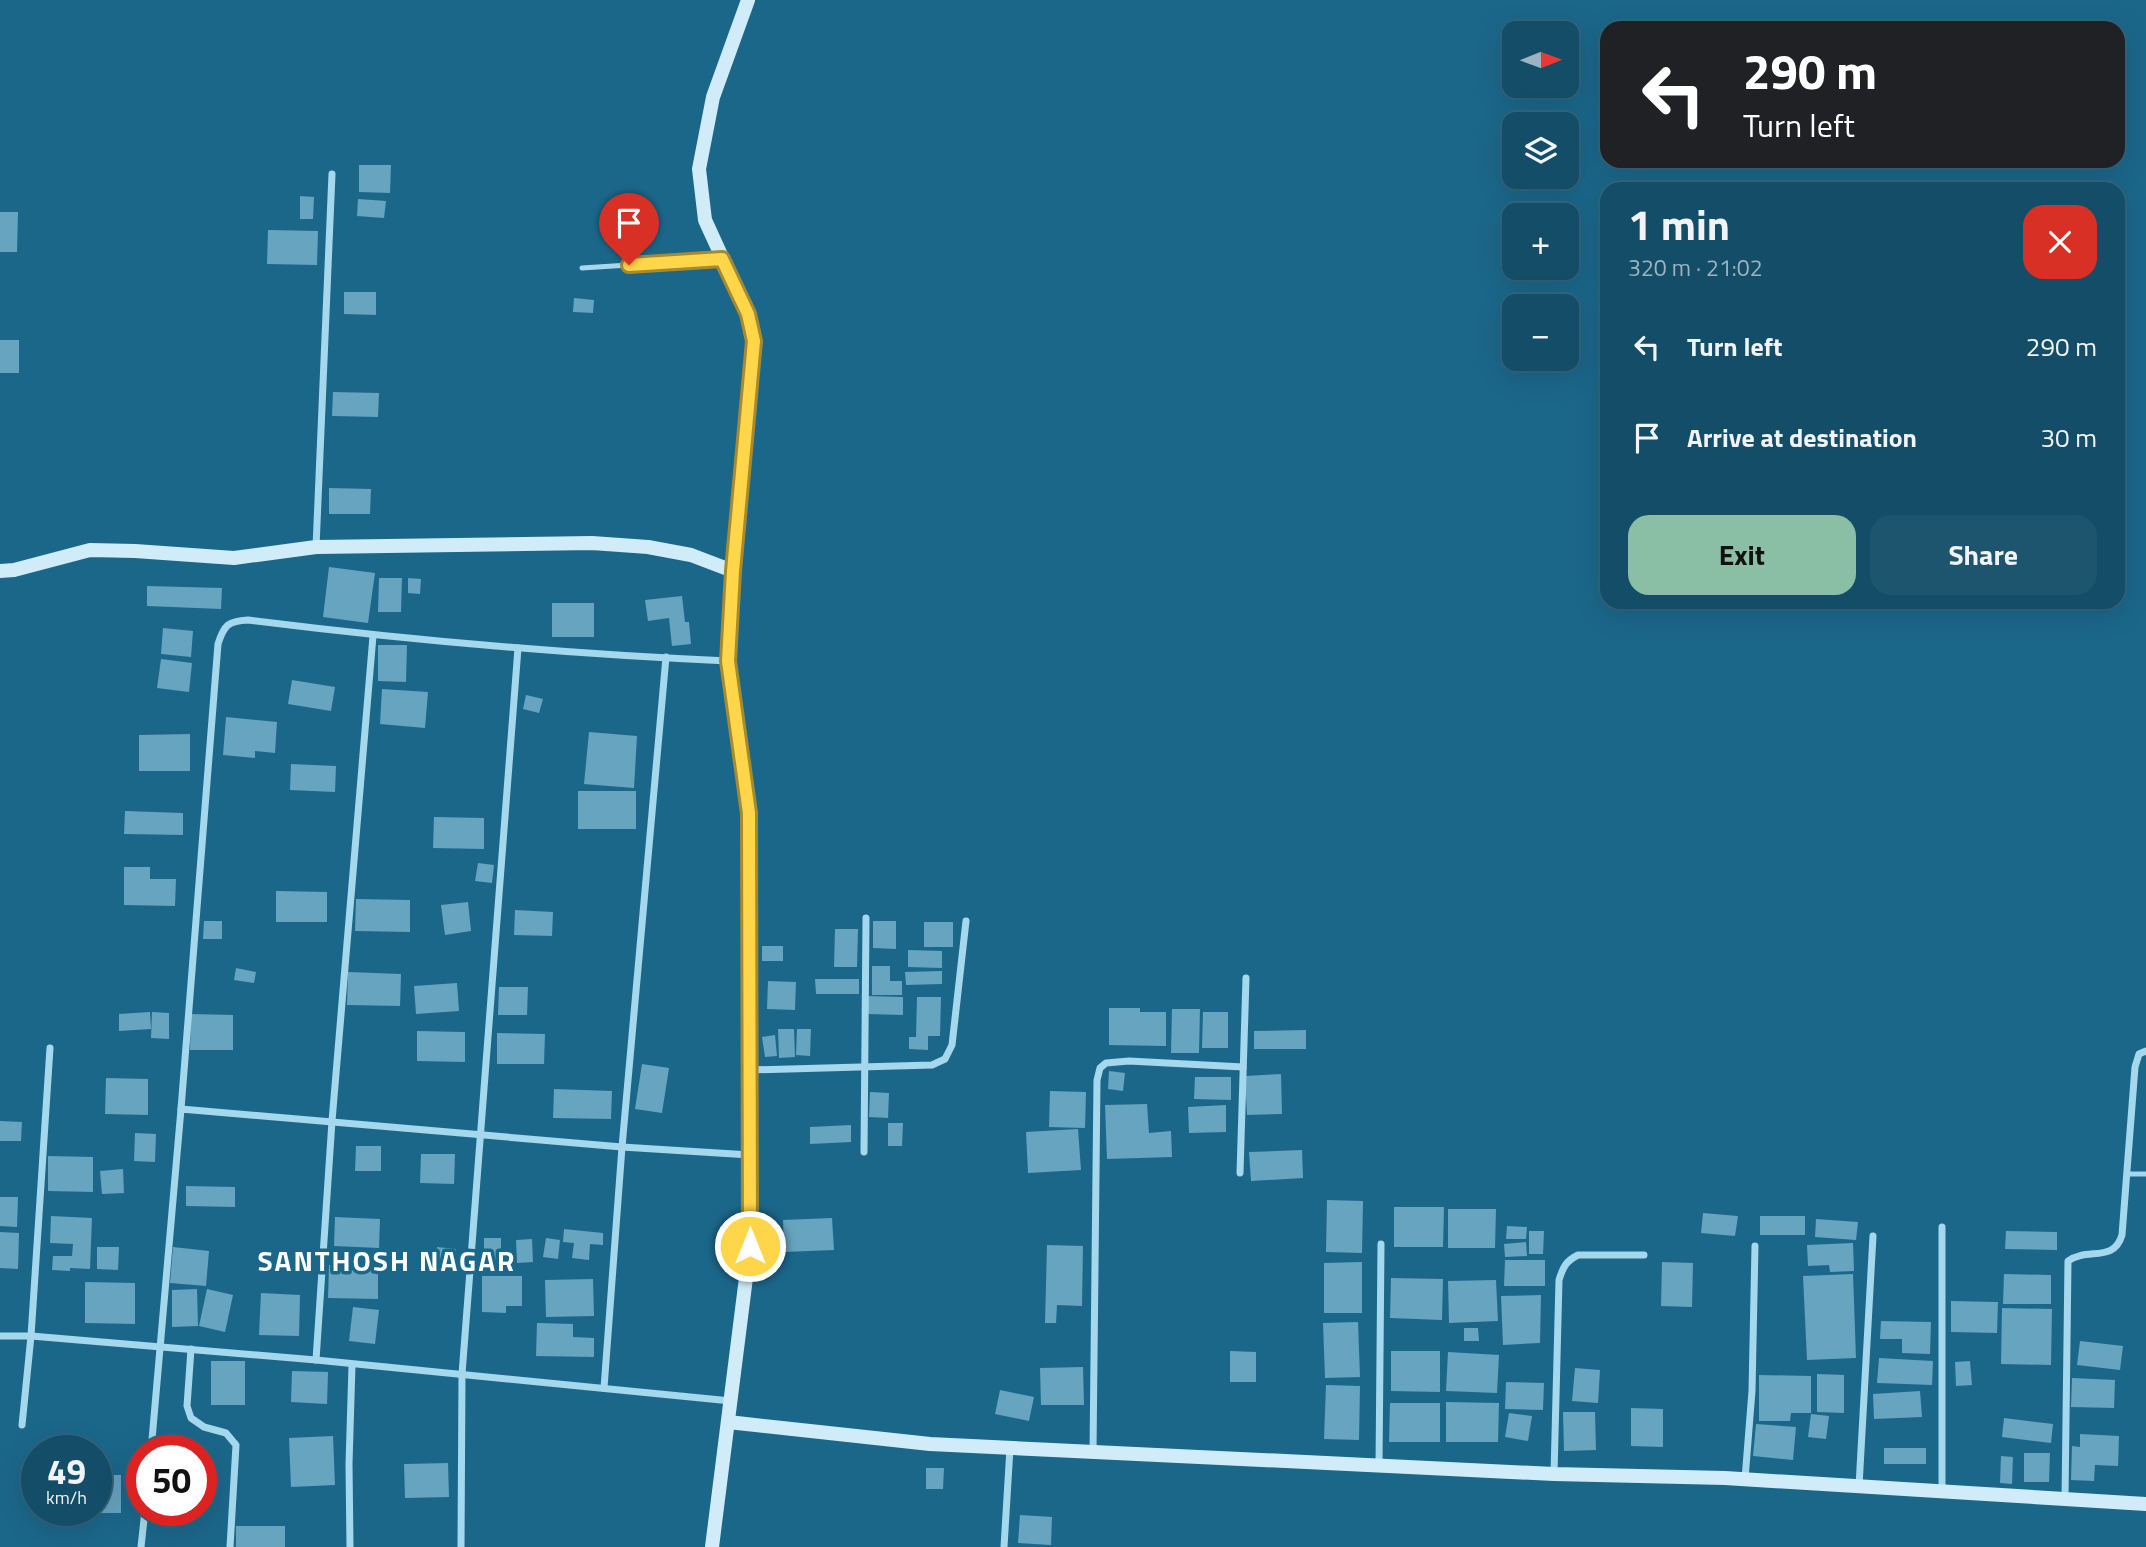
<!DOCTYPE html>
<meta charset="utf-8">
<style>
body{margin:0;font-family:"Titillium Web",sans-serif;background:#1d546e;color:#f1f3f6;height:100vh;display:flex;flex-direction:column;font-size:26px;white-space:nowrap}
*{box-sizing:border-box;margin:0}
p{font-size:23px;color:#9db4c0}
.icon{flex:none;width:38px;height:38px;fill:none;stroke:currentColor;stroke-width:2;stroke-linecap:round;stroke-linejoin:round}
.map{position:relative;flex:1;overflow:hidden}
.drawer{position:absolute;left:1600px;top:182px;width:525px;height:427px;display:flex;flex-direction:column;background:#144d68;border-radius:21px;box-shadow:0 7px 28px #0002,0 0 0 2px #33647c}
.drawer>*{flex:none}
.guide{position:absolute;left:1600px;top:21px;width:525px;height:147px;border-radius:21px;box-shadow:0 7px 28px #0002,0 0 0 2px #33647c;background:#202124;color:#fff;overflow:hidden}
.needle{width:46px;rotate:89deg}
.tools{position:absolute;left:1502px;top:21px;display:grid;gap:14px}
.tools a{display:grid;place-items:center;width:77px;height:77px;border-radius:14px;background:#144d68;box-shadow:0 7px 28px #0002,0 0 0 2px #33647c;font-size:35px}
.speed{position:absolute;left:21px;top:1435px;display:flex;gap:14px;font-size:35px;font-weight:700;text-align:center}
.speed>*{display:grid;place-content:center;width:91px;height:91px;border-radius:50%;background:#144d68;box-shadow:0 7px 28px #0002,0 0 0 2px #33647c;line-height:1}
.speed small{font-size:18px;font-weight:400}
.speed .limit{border:10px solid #d22;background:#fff;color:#111}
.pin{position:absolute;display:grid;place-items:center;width:60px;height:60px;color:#fff;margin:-72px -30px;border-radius:50% 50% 50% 0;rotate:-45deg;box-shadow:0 0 7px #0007}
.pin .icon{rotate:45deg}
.me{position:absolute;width:77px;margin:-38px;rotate:0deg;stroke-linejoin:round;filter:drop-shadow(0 0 5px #0008)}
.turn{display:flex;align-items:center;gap:24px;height:147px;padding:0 28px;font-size:32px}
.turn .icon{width:91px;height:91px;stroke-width:2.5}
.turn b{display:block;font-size:49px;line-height:60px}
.round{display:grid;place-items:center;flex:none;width:74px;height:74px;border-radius:21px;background:#1d546e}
.overview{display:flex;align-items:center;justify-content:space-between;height:119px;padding:0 28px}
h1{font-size:42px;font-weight:700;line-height:52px}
.primary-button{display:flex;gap:14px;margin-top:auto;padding:14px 28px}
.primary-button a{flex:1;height:80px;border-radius:21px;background:#8abfa5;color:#111;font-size:28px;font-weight:700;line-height:80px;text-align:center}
.primary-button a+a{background:#1d546e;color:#f1f3f6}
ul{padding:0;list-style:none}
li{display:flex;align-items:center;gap:21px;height:91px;padding:0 28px}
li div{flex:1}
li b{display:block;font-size:26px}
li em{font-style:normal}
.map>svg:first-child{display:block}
.building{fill:#66a4c0}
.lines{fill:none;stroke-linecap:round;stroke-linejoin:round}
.lane{stroke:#a5d7ed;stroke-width:5}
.street{stroke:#a5d7ed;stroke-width:7}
.secondary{stroke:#d1ecf9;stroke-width:14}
.route-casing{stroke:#a68a30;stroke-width:18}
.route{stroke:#ffd54a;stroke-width:12}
.labels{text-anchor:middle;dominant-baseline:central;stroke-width:7;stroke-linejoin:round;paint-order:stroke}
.district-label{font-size:28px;font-weight:bold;letter-spacing:2px;fill:#fff;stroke:#1b678a}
</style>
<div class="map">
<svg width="2146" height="1547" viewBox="0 0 2146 1547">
<rect width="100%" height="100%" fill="#1b678a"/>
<g class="building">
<path d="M359,165H391L390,193L359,192Z"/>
<path d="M300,196L314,197L313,219H300Z"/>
<path d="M358,199L386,201L384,218L357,216Z"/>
<path d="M0,212H18L17,252H0Z"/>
<path d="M268,230L318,231L317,265L267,264Z"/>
<path d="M344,292H376V315L344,314Z"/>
<path d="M574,298L594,300L593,313L573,312Z"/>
<rect x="0" y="340" width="19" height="33"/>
<path d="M333,392L379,393L378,417L332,416Z"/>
<path d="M329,488L371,489L370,514H329Z"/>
<path d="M329,567L375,573L368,623L323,617Z"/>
<path d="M379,578H402L401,612H378Z"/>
<path d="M408,578L421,579L420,594L408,593Z"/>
<path d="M147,586L222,588L221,609L147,606Z"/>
<path d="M682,596L685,622H689L691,644L672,646L669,618L648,621L645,600Z"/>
<rect x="552" y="603" width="42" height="34"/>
<path d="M163,628L193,631L191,657L161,654Z"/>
<path d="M378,645H407L406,682L378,681Z"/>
<path d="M161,659L192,663L189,692L157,688Z"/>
<path d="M292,680L335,687L331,711L288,704Z"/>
<path d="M382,689L428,692L425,728L380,724Z"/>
<path d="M526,695L543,699L539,713L523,709Z"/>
<path d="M226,717L277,722L275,753L255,751V758L223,755Z"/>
<path d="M589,732L637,736L634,788L584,784Z"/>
<path d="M190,734V771H139V735Z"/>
<path d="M291,764L336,766L335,792L290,790Z"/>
<rect x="578" y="791" width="58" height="38"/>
<path d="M125,811L183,813V835L124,834Z"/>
<path d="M434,817L484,818V849L433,848Z"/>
<path d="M478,863L494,865L492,883L475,881Z"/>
<path d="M124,867H150V879H176L175,906L124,905Z"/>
<path d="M276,891L327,892V922H276Z"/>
<path d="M356,899L410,900V932L355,931Z"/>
<path d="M468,902L471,931L445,935L441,905Z"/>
<path d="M515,910L553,912L552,936L514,935Z"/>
<path d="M204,921H222V939H203Z"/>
<path d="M873,921H896V949L873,948Z"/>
<rect x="924" y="922" width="29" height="25"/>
<path d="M835,929H858L857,967H834Z"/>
<rect x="762" y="946" width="21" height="15"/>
<path d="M908,950L942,951V968L908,967Z"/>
<path d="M872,966H890V981H902V995H872Z"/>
<path d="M236,968L256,972L254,983L234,980Z"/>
<path d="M942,971V984L906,985L905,972Z"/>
<path d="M348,972L401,974L400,1006L347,1005Z"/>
<path d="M815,979H859V994H816Z"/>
<path d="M768,981L796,982L795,1010L767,1009Z"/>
<path d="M457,983L459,1011L416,1014L414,986Z"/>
<path d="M499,987H528L527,1015H498Z"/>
<path d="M867,996L903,997V1015L867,1014Z"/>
<path d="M917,997H941L940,1036H928V1050L909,1049V1037H916Z"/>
<path d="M1109,1008H1140V1012H1166V1046L1109,1045Z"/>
<path d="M1172,1009H1200L1199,1053H1171Z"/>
<path d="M150,1012L151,1029L119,1031V1014Z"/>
<path d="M152,1012L169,1013V1039L151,1038Z"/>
<path d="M1203,1012H1228V1048H1202Z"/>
<path d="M191,1014L233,1015V1050H190Z"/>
<path d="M778,1029H794L795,1057L779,1058Z"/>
<path d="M797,1029H811L810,1056L796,1055Z"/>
<path d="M1306,1030V1049H1254V1031Z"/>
<path d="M417,1031L465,1032V1062L417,1061Z"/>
<path d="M497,1033L545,1034L544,1064H497Z"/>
<path d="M775,1035L777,1056L765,1057L762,1037Z"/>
<path d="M642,1064L669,1068L662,1113L635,1109Z"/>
<path d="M1109,1071L1125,1073L1123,1091L1108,1089Z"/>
<path d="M1281,1074L1282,1114L1247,1115L1245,1076Z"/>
<path d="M1195,1077H1231V1100L1194,1099Z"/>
<path d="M106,1078L148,1079V1115L105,1114Z"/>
<path d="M554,1089L612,1091L611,1119L553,1118Z"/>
<path d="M1050,1091L1086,1092L1085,1128L1049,1127Z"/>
<path d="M870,1092L889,1093L888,1118L869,1117Z"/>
<path d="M1147,1104L1149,1133L1171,1131L1172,1157L1107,1159L1105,1105Z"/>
<path d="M1226,1105V1132L1189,1133L1188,1107Z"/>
<path d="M0,1121L22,1122L21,1141H0Z"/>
<path d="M888,1123H903L902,1146H888Z"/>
<path d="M851,1125V1142L810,1144V1127Z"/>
<path d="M1078,1129L1081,1170L1028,1173L1026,1132Z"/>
<path d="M135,1133L156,1134L155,1162L134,1161Z"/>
<path d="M356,1146H381V1171H355Z"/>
<path d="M1302,1150L1303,1178L1251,1181L1249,1152Z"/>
<path d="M421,1154H455L454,1184L420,1183Z"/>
<path d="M48,1156L93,1157V1192L48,1191Z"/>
<path d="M123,1169L124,1193L102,1194L100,1171Z"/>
<path d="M186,1186L235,1187V1207L186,1206Z"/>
<path d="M0,1197H18L17,1227L0,1226Z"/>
<path d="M1327,1200L1363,1201L1362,1253L1326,1252Z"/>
<path d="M1394,1207H1444L1443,1247H1394Z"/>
<path d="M1448,1209H1496L1495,1248H1448Z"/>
<path d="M1703,1213L1738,1216L1735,1236L1701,1233Z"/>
<path d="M51,1216L92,1218L90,1269L70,1268V1271L52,1270L53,1256H72L73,1244L50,1243Z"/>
<rect x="1760" y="1216" width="45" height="19"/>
<path d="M335,1217L380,1219L379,1248L334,1246Z"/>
<path d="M832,1218L834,1250L784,1252L783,1220Z"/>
<path d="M1816,1219L1858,1222L1856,1240L1815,1237Z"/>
<path d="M1507,1226L1527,1227L1526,1239H1506Z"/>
<path d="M564,1229L603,1233V1245L590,1244L589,1260L572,1258L574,1243L563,1242Z"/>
<path d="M1529,1231H1544L1543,1254H1529Z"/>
<path d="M2006,1231L2057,1232V1250L2005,1249Z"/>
<path d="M0,1232L19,1233L18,1269L0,1268Z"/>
<path d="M484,1238H501V1269L484,1268Z"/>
<path d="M546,1238L560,1240L558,1259L543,1257Z"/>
<path d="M532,1239L533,1262L517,1263L516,1240Z"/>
<path d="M1526,1242L1527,1256L1505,1257L1504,1244Z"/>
<path d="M1853,1243L1854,1271L1830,1272L1829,1265L1808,1266L1807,1245Z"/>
<path d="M1047,1245L1083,1246L1082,1306L1057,1305L1056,1323H1045Z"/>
<path d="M97,1247H119L118,1270L97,1269Z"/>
<path d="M173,1247L209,1251L206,1286L170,1283Z"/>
<path d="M437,1247L456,1249L455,1265L436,1263Z"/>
<path d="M1505,1260H1545V1286H1504Z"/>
<path d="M1362,1262V1313H1324V1263Z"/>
<path d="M1662,1262L1693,1263L1692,1307L1661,1306Z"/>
<path d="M329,1265L378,1266V1299L328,1298Z"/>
<path d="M1853,1274L1856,1358L1807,1360L1803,1276Z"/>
<path d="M2004,1274L2051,1275V1304H2003Z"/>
<path d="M482,1276H522V1306H506V1313L482,1312Z"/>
<path d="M1391,1278L1443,1279L1442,1320L1390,1318Z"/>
<path d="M593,1279L594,1316L546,1317L545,1280Z"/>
<path d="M1496,1280L1498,1321L1449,1323L1448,1281Z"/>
<path d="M85,1282L135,1283V1324L85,1323Z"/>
<path d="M197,1289L198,1326L172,1327V1290Z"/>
<path d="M207,1289L233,1295L225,1332L199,1326Z"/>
<path d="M261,1293L300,1295L299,1336L259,1335Z"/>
<path d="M1541,1295L1540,1343L1503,1345L1501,1296Z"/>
<path d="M1951,1301L1998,1302L1997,1333L1951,1332Z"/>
<path d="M353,1307L379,1310L375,1344L349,1341Z"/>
<path d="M2002,1308L2052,1309L2051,1365L2001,1364Z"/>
<path d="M1881,1321L1931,1322L1930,1354L1902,1353V1339H1880Z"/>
<path d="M1358,1322L1360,1377L1325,1378L1323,1323Z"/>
<path d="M537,1323L573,1324V1337L594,1338V1357L536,1356Z"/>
<path d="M1464,1328H1478L1479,1341H1464Z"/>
<path d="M2080,1341L2123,1346L2120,1370L2077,1365Z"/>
<path d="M1230,1351L1256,1352V1382H1230Z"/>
<path d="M1391,1351H1440V1392L1391,1391Z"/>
<path d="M1448,1352L1499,1355L1497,1393L1446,1391Z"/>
<path d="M1879,1358L1933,1361L1932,1385L1877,1383Z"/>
<rect x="211" y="1361" width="34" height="44"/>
<path d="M1970,1361L1972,1385L1956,1386L1955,1362Z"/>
<path d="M1083,1367L1084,1405H1041L1040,1368Z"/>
<path d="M1575,1368L1600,1370L1598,1403L1572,1401Z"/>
<path d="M292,1371L328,1372L327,1404L291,1402Z"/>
<path d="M1817,1374L1844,1375V1413L1817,1412Z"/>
<path d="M1759,1375L1811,1376V1413H1791L1790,1421H1759Z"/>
<path d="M2072,1378L2115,1380L2114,1408L2071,1407Z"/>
<path d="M1506,1382L1544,1383L1543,1410L1505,1409Z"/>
<path d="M1326,1385L1360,1386L1359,1440L1324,1439Z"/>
<path d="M1000,1390L1034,1397L1029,1421L995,1414Z"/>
<path d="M1920,1391L1922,1417L1874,1419L1873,1394Z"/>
<path d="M1446,1402L1499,1403L1498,1442H1446Z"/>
<path d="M1390,1403H1440V1442H1389Z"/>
<path d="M1631,1408L1663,1409V1447L1631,1446Z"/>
<path d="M1563,1412H1595L1596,1450L1564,1451Z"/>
<path d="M1509,1413L1532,1416L1528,1441L1505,1437Z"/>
<path d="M1811,1414L1829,1416L1826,1439L1808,1437Z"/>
<path d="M2004,1418L2053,1424L2051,1443L2002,1437Z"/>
<path d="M1756,1424L1796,1427L1793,1460L1753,1456Z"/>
<path d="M2080,1434L2119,1436L2118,1466L2095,1465L2094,1481L2071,1480L2072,1446L2080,1447Z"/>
<path d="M333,1436L335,1485L291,1487L289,1438Z"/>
<rect x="1884" y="1448" width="42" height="16"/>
<path d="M2024,1453H2050L2049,1482H2024Z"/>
<path d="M2001,1456L2013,1457L2012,1484L2000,1483Z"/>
<path d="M448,1463L449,1497L405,1498L404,1464Z"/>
<path d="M926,1468H944L943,1489H926Z"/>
<rect x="96" y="1475" width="25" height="38"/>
<path d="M1020,1515L1052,1517L1051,1545L1018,1543Z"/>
<rect x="236" y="1526" width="49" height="21"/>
</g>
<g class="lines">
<g class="lane">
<path d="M582,268L722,259"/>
<path d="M2127,1174H2146"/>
</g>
<g class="street">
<path d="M316,547L332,174"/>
<path d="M750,1070L932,1065L945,1059L952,1045L966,921"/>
<path d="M181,1109L218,644C224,625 228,621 248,620C407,640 568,654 728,661"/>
<path d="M864,1152L866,918"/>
<path d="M1240,1173L1246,978"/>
<path d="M1942,1227V1491"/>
<path d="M0,1336H31L316,1360L731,1401"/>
<path d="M191,1349L187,1406L191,1418L204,1427L226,1433L236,1445L230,1547"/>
<path d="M316,1360L332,1121L373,636"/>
<path d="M604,1388L622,1147L666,657"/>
<path d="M22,1425L31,1336L50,1048"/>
<path d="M151,1451L181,1109L622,1147L750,1155"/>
<path d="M1093,1452L1097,1080L1100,1068L1106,1063L1129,1061L1243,1067"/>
<path d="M1379,1466L1381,1244"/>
<path d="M1554,1474L1559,1280C1563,1267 1566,1261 1578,1255H1644"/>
<path d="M1745,1479L1752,1391L1755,1246"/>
<path d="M1859,1486L1873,1236"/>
<path d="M2065,1499L2068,1261C2087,1247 2114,1263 2122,1235L2135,1067L2139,1054L2146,1051"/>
<path d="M141,1547L145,1510"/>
<path d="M350,1547L349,1464L352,1365"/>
<path d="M461,1547L462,1374L518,648"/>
<path d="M1004,1547L1010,1448"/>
</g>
<g class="secondary">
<path d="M0,571L14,570L90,550L135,551L234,558L316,547L592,543L648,547L691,555L733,571"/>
<path d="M728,1422L930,1444L1554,1474L1725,1478L2146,1504"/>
<path d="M712,1547L750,1246L749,813L728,661L733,571L753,341L748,314L705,220L699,169L713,97L748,0"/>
</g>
</g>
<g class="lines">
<defs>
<path id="route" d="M629,265L722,259L748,314L754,341L733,571L728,661L749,813L750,1246"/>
</defs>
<use href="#route" class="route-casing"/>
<use href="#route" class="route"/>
</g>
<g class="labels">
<g class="district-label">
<text x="387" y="1260">SANTHOSH NAGAR</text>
</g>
</g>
</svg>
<div class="tools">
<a><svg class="needle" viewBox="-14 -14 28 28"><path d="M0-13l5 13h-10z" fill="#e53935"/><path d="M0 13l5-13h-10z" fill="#9db4c0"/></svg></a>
<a><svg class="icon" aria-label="layers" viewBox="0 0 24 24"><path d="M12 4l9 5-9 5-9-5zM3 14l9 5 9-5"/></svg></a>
<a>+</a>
<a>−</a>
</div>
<div class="speed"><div>49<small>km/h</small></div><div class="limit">50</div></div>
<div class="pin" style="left:629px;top:265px;background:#d93025"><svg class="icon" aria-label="arrive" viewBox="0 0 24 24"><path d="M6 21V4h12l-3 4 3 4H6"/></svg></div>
<svg class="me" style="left:750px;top:1246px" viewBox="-20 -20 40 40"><circle r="17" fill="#ffd54a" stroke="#fff" stroke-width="3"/><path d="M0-11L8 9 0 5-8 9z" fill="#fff"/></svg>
<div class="guide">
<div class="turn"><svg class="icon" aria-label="left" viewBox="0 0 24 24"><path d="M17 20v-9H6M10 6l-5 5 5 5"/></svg><div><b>290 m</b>Turn left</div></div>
</div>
<section class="drawer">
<div class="overview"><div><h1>1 min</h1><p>320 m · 21:02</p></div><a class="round" style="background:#d93025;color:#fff"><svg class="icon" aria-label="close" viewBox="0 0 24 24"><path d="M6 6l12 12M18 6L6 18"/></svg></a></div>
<ul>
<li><svg class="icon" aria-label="left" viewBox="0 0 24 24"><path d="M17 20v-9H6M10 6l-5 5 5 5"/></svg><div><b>Turn left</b></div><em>290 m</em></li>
<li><svg class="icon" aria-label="arrive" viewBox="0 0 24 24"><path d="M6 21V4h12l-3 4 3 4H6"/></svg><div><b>Arrive at destination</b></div><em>30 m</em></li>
</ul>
<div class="primary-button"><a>Exit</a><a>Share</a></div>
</section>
</div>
